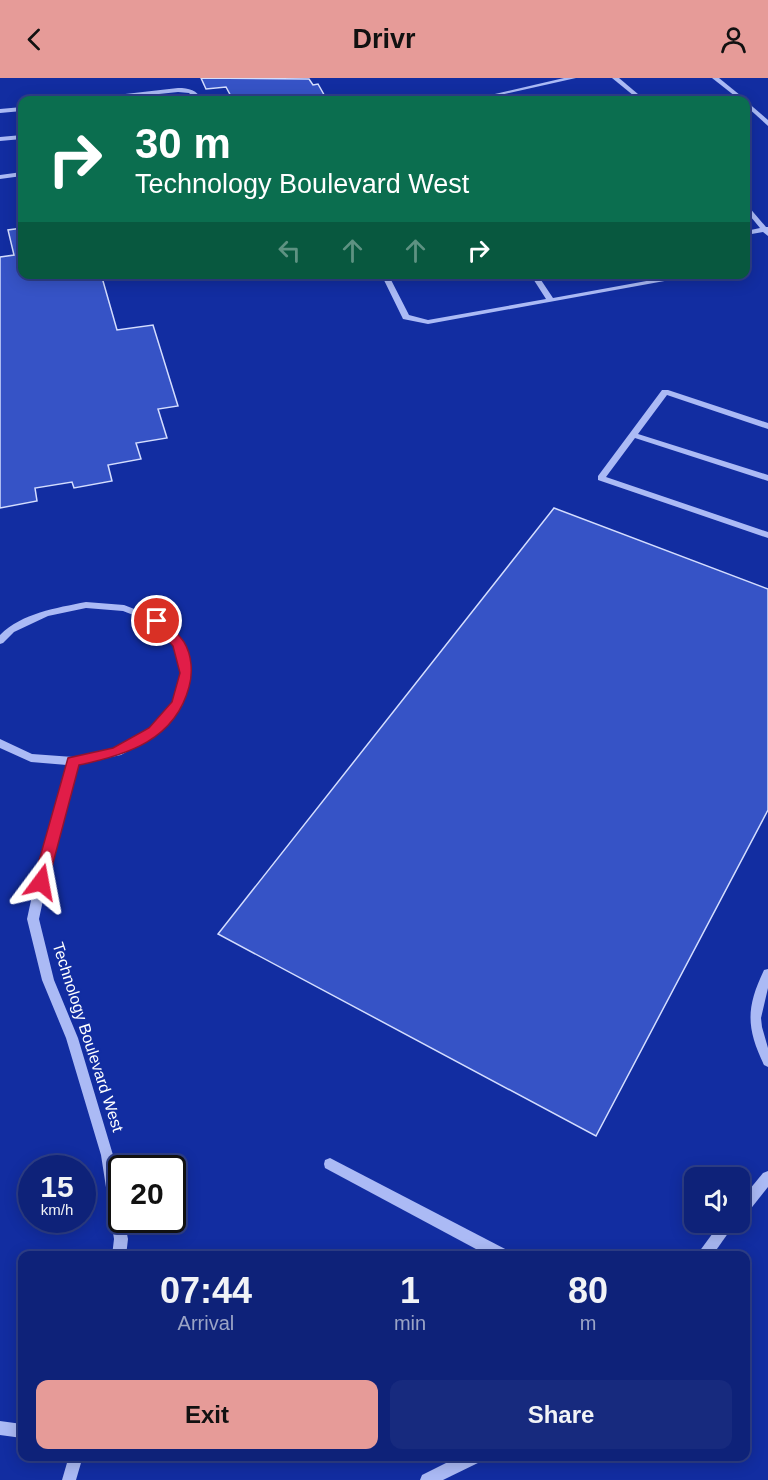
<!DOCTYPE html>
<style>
body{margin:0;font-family:Arial,sans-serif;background:#172a7e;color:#f1f3f6;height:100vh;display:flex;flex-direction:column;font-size:22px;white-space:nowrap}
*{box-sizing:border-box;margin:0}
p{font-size:20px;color:#9ba4c6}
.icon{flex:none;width:33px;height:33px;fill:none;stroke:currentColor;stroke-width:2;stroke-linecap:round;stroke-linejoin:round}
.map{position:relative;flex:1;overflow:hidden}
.panel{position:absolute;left:18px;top:1173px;width:732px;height:210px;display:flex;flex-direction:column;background:#0e2279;border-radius:12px;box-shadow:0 3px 15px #0003,0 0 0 2px #2e3f8a}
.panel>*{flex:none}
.guide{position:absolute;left:18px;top:18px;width:732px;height:183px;border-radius:12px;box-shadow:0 3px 15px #0003,0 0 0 2px #2e3f8a;background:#0b6e4f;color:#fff;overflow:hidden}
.controls{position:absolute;left:684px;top:1089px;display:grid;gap:12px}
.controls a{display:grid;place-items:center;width:66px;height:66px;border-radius:12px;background:#0e2279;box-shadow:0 3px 15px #0003,0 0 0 2px #2e3f8a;font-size:30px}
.speed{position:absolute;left:18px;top:1077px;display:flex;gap:12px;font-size:30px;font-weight:700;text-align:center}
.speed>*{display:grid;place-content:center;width:78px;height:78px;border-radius:50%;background:#0e2279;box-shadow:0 3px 15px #0003,0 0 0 2px #2e3f8a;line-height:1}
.speed small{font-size:15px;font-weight:400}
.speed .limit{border:3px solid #111;border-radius:9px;background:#fff;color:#111}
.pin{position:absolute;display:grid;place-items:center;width:51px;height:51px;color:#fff;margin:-26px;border:3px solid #fff;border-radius:50%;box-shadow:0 2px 6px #0007}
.me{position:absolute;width:66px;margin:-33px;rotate:13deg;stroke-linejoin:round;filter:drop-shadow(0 0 4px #0008)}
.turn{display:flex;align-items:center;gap:21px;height:126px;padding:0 18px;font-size:27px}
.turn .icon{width:78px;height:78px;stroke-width:2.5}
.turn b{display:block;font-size:42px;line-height:51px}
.lanes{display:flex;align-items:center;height:57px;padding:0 18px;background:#0003;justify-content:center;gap:30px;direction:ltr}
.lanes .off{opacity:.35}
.eta{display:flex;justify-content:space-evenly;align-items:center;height:102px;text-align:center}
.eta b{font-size:36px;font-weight:700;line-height:42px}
.cta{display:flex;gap:12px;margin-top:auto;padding:12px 18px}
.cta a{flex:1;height:69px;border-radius:12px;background:#e69b98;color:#111;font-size:24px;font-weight:700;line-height:69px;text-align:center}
.cta a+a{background:#172a7e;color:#f1f3f6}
header{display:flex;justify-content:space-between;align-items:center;height:78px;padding:0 18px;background:#e69b98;color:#111;font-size:27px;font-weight:700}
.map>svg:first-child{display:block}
.building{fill:#3653c6;stroke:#d4ddfe;stroke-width:1.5}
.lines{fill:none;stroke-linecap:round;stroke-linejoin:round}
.minor{fill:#abbaf5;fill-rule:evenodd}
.route{fill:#e11d48;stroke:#92132f;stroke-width:1.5}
.labels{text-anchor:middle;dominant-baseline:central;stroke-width:4.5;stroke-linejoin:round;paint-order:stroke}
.street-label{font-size:16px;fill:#fff;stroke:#122da1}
</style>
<header><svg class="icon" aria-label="back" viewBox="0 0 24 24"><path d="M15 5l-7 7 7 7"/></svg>Drivr<svg class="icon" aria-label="person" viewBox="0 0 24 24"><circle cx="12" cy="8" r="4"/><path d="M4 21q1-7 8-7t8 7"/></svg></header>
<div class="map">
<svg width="768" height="1402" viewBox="0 0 768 1402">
<rect width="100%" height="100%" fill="#122da1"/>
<g class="building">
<path d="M201,0L309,1L313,7L318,6L327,22H233L226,9L206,11Z"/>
<path d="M22,150V196H101L117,252L153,247L178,328L158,331L167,360L136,365L141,381L108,387L112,403L74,410L72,404L35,410L37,423L0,430V179L14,177L8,152Z"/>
<path d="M554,430L768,511V732L596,1058L218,856Z"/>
</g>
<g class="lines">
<g class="minor">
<path d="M564,0H576L478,22H469Z"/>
<path d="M612,0H619L645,22H639Z"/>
<path d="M712,0H719L746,22H740Z"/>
<path d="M178,10C189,10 197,12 202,22H196L189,15L178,14L102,22H87L90,20Z"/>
<path d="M746,23L768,42V48L746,28Z"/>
<path d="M22,29V33L0,35V31Z"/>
<path d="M22,57V61L0,63V59Z"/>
<path d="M22,94V98L0,101V97Z"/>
<path d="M746,127L748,128L766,149H768V158L763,154L746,157V153L760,150L746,133Z"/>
<path d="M381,196H388L409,237L428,242L546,221L530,196H537L553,220L685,196H703L428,246L403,241Z"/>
<path d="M662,312H668L768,345V351L667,317L638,356L768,397V403L635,360L606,399L768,454V460L598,402V398Z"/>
<path d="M86,524L124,527L160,541L184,566L191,595L182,628L157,657L121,677L77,686L51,785L39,841L54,902L78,960L113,1077L122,1125V1142H124L128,1161L126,1178H112L114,1161L101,1077L66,960L42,902L27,841L39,785L67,687L31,684L0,670V661L32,676L73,679L115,670L149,651L173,624L181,595L174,567L154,545L123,533L86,530L48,538L14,554L3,565L0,566V557C22,535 56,530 86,524Z"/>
<path d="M768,891V910L761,940L762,949L768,970V989L764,987C746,949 746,930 764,892Z"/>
<path d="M330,1080L509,1173L511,1178H489L325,1090L324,1086L325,1082Z"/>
<path d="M768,1093V1109L745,1138L740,1139V1123L763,1095Z"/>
<path d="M721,1144H736L712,1178H696Z"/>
<path d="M0,1343L22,1346V1360L0,1357Z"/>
<path d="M69,1378H83L76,1402H62Z"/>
<path d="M460,1378H484L482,1383L443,1402H420L422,1397Z"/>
</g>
</g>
<path class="route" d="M157,539L161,540C168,548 178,555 184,564C192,577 193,595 189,609C175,662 127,677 79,687L48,804L46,808H36L33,804L68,680L113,670L149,650L172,624L180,595L173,568L151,543Z"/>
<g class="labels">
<g class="street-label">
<text transform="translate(88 959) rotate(72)">Technology Boulevard West</text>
</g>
</g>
</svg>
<div class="controls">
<a><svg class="icon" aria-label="sound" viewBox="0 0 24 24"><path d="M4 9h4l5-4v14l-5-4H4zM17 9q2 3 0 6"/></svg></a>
</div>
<div class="speed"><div>15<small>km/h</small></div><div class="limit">20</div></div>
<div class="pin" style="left:157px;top:543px;background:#d93025"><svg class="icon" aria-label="arrive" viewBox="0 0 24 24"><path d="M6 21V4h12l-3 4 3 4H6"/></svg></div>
<svg class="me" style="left:41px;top:804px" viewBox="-20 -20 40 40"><path d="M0-17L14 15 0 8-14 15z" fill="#e11d48" stroke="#fff" stroke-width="4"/></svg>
<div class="guide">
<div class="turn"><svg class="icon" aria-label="right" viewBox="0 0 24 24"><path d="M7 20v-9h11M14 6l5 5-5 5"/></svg><div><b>30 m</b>Technology Boulevard West</div></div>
<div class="lanes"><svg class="icon off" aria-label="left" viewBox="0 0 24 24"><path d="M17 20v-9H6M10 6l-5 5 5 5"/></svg><svg class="icon off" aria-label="ahead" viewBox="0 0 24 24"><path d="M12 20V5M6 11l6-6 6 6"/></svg><svg class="icon off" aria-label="ahead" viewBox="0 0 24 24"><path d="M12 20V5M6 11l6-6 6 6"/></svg><svg class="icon" aria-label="right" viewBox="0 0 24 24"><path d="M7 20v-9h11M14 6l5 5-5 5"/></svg></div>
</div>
<section class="panel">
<div class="eta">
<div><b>07:44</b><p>Arrival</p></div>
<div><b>1</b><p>min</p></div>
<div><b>80</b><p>m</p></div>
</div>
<div class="cta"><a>Exit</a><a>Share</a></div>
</section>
</div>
